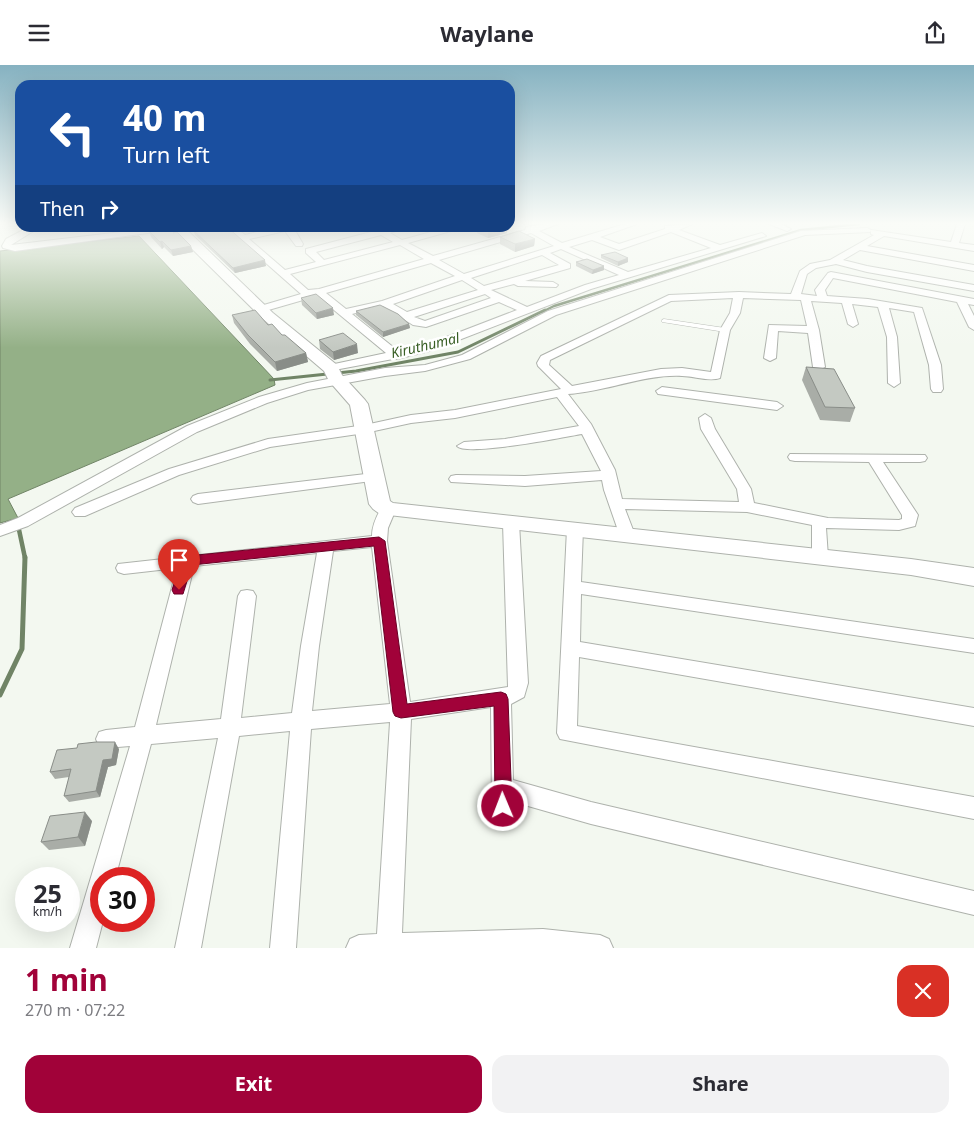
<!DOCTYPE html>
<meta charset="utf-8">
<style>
body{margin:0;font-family:"Noto Sans",sans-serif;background:#f2f2f3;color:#2b2b33;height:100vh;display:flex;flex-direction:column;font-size:19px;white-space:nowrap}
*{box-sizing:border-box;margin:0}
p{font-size:16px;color:#7c7c81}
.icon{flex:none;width:28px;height:28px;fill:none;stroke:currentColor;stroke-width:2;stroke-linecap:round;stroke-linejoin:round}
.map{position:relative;height:883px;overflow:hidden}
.details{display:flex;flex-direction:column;background:#fff;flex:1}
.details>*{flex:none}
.banner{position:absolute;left:15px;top:15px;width:500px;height:152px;border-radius:15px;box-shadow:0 5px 20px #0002;background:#1a4fa0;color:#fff;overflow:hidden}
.speed{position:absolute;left:15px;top:802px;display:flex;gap:10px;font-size:25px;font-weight:700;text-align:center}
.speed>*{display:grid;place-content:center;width:65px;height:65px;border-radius:50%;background:#fff;box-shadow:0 5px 20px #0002;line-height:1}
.speed small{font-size:12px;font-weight:400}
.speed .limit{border:8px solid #d22;background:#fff;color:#111}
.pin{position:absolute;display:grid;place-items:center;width:42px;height:42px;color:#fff;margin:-51px -21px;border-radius:50% 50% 50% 0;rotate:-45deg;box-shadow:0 0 5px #0007}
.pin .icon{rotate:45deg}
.me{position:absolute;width:55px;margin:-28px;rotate:359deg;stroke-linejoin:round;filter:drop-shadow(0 0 4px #0008)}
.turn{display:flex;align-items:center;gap:18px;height:105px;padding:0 25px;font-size:22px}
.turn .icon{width:65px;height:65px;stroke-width:2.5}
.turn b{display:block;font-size:35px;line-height:42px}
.then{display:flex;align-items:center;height:48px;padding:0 25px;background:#0003;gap:10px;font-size:19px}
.round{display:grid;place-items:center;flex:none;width:52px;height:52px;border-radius:15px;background:#f2f2f3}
.overview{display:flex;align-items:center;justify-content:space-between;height:85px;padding:0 25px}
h1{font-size:30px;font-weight:700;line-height:38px;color:#a10239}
.action{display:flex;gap:10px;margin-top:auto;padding:10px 25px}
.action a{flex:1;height:58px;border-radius:15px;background:#a10239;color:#fff;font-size:20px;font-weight:700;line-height:58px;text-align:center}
.action a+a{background:#f2f2f3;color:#2b2b33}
header{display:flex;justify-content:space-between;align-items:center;height:65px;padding:0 25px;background:#fff;font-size:22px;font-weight:700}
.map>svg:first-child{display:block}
.water{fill:#94b087;stroke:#708466}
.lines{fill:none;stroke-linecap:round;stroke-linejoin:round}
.stream-far3{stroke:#708466;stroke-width:2.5}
.stream-far2{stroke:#708466;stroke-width:3}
.stream-far1{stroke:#708466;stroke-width:4.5}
.stream{stroke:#708466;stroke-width:5}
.lane-casing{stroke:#aeb2ac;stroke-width:1}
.street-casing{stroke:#aeb2ac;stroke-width:2}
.secondary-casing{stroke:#aeb2ac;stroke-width:2}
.lane{fill:#fff;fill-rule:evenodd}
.street{fill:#fff;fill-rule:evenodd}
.secondary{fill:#fff;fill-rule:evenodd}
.wall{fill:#a9ada7}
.shaded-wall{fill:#898d88}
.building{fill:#c4c9c2;stroke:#898d88}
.route{fill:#a10239;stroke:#690125}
.labels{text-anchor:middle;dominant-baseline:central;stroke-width:5;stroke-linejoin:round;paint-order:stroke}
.far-water-label{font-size:14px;font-style:italic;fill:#385e24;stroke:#fff}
</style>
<header><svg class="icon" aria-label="menu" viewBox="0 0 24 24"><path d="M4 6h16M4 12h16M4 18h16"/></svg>Waylane<svg class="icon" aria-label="share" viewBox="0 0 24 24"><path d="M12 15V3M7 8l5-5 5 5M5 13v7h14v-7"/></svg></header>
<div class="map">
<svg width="974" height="883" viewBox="0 0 974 883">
<rect width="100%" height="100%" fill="#f3f8f0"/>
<path class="water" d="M139,171L274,314L275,320L8,434L18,453L0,458V186Z"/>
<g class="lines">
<path class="stream-far3" d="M542,247L554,241L801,165L859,159"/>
<path class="stream-far2" d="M270,315L356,306L458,287L545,245"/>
<path class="stream-far1" d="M18,460L25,493"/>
<path class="stream" d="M0,630L22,584L25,492"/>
<defs>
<path id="lane" d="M664,254L725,263L728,265L725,267L662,257V255Z"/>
<g id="street">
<path d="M545,159H558L539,166L562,178L625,159H637L600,172L619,179L665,164V161L692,159L679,165L720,180L762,168L766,171L591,224L433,285L397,294H393L329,306L325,305L323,303L325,301L386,288L317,231L265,246H257V242L301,229L225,162H235L245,170L276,162H293L303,179L302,181H296L285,166L249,174L285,205L316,197L306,188V184L390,162H406L390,168L402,175L449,162H465L408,178L433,191L525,165L526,162ZM671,167L711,183L628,207L569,182L592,175L619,185ZM531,168L554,181L464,209L439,195ZM381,170L393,177L324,195L316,187ZM400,180L424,194L319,224L308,225L290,209ZM561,184L619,210L585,220L527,242L491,225L514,219L518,221L556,222L558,220L553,217L525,216L570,203V199L550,188ZM542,190L559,200L484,221L471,213ZM431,198L455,211L382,236L346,244L326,228ZM462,215L478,225L407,247L393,239ZM485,229L491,233L425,256L414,252ZM499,237L517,245L426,280L398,286L352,249L383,241L413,260L426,262Z"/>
<path d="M769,159H781L791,164L787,166Z"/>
<path d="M957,159H965L959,178L974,180V186L884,171L867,181L974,200V206L860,185L843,195L867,201L974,220V226L867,207L836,199L816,203L807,209L801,229L817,231L815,225L828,208L831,207L974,234V240L968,239L974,251V265L969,262L957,237L833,213L825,225L827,231L868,234L922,243L941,300L943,324L941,327H933L931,324L929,300L914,247L889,243L897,272L900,318L894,322L888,318L887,272L878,242L852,239L858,259L853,262L848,259L842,238L811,236L819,265L825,302L819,305L813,302L808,268L778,266L776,293L770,296L764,293L769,260L807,261L801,235L743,233L740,248L730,265L720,313C709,317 694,311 682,311C644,309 606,327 568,329L591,359L615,405L622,434L739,437L737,424L701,364L699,353L705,349L711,353L715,364L751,424L754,438L828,453L899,455L902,454V450L869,397L795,396L790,395L788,392L790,389L925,390L927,393L925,396L920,397H883L918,450L915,461L899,465L826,463L828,492L826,496L820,498L814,496L812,492V460L747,447L625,444L635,470L633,474L627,475L621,474L604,425L602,415L525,421L451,417L449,414L451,411L456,410L525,411L601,406L582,369C564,372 466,392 457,381L464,377L505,374L579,361L557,332L455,353L411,358L365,368L270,382L179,410L85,451H75L72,447L75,443L169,404L268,374L365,360L411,350L455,345L561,324L538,301L537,298L541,291L669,230L739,227L791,229L800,206L810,199L830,195L874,170L871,169V165L951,177ZM733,233L730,248L720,265L711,307L682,303L661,304L572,321L549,300L550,295L671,236Z"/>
<path d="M29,162H40L11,180L155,163L187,164L183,166L155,167L15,186L3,183L2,181L6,174Z"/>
<path d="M867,163L871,165L870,167L805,170L556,250L470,294L425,306L385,311L308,325L267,338L197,367L28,461L0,471V460L18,453L187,361L259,332L307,318L385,303L425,300L462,290L548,246L801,166Z"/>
<path d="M662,322L777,337L783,341L777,345L658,329L656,326Z"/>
<path d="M374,408L379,409L381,412L379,415L198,439L193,437L191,434L193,431L198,429Z"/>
<path d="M388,439L393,440L396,444L388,463L387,476L410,637L508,622L503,458L506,454L511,453L516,454L519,458L528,618L524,632L511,639L513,715L591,737L974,826V850L591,759L514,737L511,749L503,752L495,749L492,741L491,642L411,654L402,868L543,864L600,870L609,874L613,883H346L350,874L359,870L377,869L390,657L311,664L296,883H270L290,666L239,671L201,883H175L218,673L151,679L115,814H101V856H103L96,883H70L130,681L106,683L99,681L96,674L99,667L106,665L135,662L177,503L124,509L118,507L116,503L118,499L372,471C372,460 377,450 383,440ZM372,482L390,639L312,646L319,581L333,486ZM317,488L301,581L292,648L241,653L256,531L253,526L247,525L241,526L238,531L221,654L156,660L194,501Z"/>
<path d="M575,459L580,460L583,464L581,517L974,574V588L581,529L580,577L974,643V661L579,592L577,661L974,732V754L560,674L557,668L567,464L570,460Z"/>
</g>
<path id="secondary" d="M179,162H191L188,166L273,248L337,300L342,310L365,335L368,339L390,436L393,438L911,494L974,503V521L911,510L380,449L373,444L369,439L350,340L329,316L324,306L263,254L178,170L176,167Z"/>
</defs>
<use href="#lane" class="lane-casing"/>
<use href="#street" class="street-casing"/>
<use href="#secondary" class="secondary-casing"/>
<use href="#lane" class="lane"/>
<use href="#street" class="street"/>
<use href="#secondary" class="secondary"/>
</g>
<g class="wall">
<path d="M477,162H507V168L488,173L477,168Z"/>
<path d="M193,165L266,201L235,208L195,170Z"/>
<path d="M149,166H176V167L191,181L193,187L173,191L164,182L162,184L151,172Z"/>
<path d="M500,172L535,174L534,181L515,187L500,179Z"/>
<path d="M601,190L628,193V197L618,201L601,193Z"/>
<path d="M576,197L604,201V205L592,209L576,201Z"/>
<path d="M301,233L334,250L317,254L302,240Z"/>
<path d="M356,246L409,259L410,263L383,272L356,250Z"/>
<path d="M232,250L268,260L306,288L308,297L277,306L250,279L234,258Z"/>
<path d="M319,275L358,288L334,295L320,284Z"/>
<path d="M806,302L855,343L850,357L820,355L802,315Z"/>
<path d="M77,683L119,684L116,700L108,702L100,732L69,737L64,731L69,712L55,714L50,707Z"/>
<path d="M92,756L85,781L49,785L41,777Z"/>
</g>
<g class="shaded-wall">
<path d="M507,162V168L488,173V163Z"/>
<path d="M535,174L534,181L515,187V179Z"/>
<path d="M162,176L164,182L162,184L160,177Z"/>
<path d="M191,181L193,187L173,191L171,185Z"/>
<path d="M628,193V197L618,201V197Z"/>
<path d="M265,195L266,201L235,208L233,203Z"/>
<path d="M604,201V205L592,209L593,205Z"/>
<path d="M333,243L334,250L317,254L316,248Z"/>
<path d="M409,259L410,263L383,272V267Z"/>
<path d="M357,279L358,288L334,295L333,287Z"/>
<path d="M306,288L308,297L277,306L275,297Z"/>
<path d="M115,677L119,684L116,700L108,702L100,732L96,726L103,695Z"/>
<path d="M85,747L92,756L85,781L78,772Z"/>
</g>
<g class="building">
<path d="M170,162H173L176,166L173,168L177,167L191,181L171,185L162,176L160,177L149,166Z"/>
<path d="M204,162H227L265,195L233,203L193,165Z"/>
<path d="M519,166L535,174L515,179L500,172Z"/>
<path d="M615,187L628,193L618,197L601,190Z"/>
<path d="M587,194L604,201L593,205L576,197Z"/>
<path d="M316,229L333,243L316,248L301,233Z"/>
<path d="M380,240L398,249L409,259L383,267L356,246Z"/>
<path d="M255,245L268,260L272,259L282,270H285L306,288L275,297L248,270L232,250Z"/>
<path d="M343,268L357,279L333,287L319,275Z"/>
<path d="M806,302L834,304L855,343L825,342Z"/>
<path d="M96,677H115L112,694L103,695L96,726L64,731L71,704L50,707L57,685L77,683L78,679Z"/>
<path d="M85,747L78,772L41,777L50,751Z"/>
</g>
<linearGradient id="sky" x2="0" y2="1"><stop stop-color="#86b2c1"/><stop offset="0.56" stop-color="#fafcf8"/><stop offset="1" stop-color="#fafcf8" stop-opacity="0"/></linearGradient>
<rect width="974" height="283" fill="url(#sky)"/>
<path class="route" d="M379,472L385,476L407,639L501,627L506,629L508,634L512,741L509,747L503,750L497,747L495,741L494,641L401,653L395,651L393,647L374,481L192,500L183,529H174L172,525L181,496L187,491Z"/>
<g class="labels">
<g class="far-water-label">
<text transform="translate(425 280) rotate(-13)">Kiruthumal</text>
</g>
</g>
</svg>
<div class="speed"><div>25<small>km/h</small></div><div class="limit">30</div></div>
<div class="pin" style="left:179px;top:525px;background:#d93025"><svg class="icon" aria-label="arrive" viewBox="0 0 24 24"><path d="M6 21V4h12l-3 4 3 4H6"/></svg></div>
<svg class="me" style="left:503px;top:741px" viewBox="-20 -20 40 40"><circle r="17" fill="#a10239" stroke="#fff" stroke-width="3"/><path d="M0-11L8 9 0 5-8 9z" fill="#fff"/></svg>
<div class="banner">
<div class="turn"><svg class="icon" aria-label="left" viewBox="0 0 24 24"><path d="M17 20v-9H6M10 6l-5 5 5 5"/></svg><div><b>40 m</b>Turn left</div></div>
<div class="then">Then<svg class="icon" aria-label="right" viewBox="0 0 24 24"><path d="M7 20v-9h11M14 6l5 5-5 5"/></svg></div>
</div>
</div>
<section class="details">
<div class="overview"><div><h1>1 min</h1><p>270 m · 07:22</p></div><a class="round" style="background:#d93025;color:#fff"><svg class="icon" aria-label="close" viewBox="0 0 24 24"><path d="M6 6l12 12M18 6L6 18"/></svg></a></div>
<div class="action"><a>Exit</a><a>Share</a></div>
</section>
